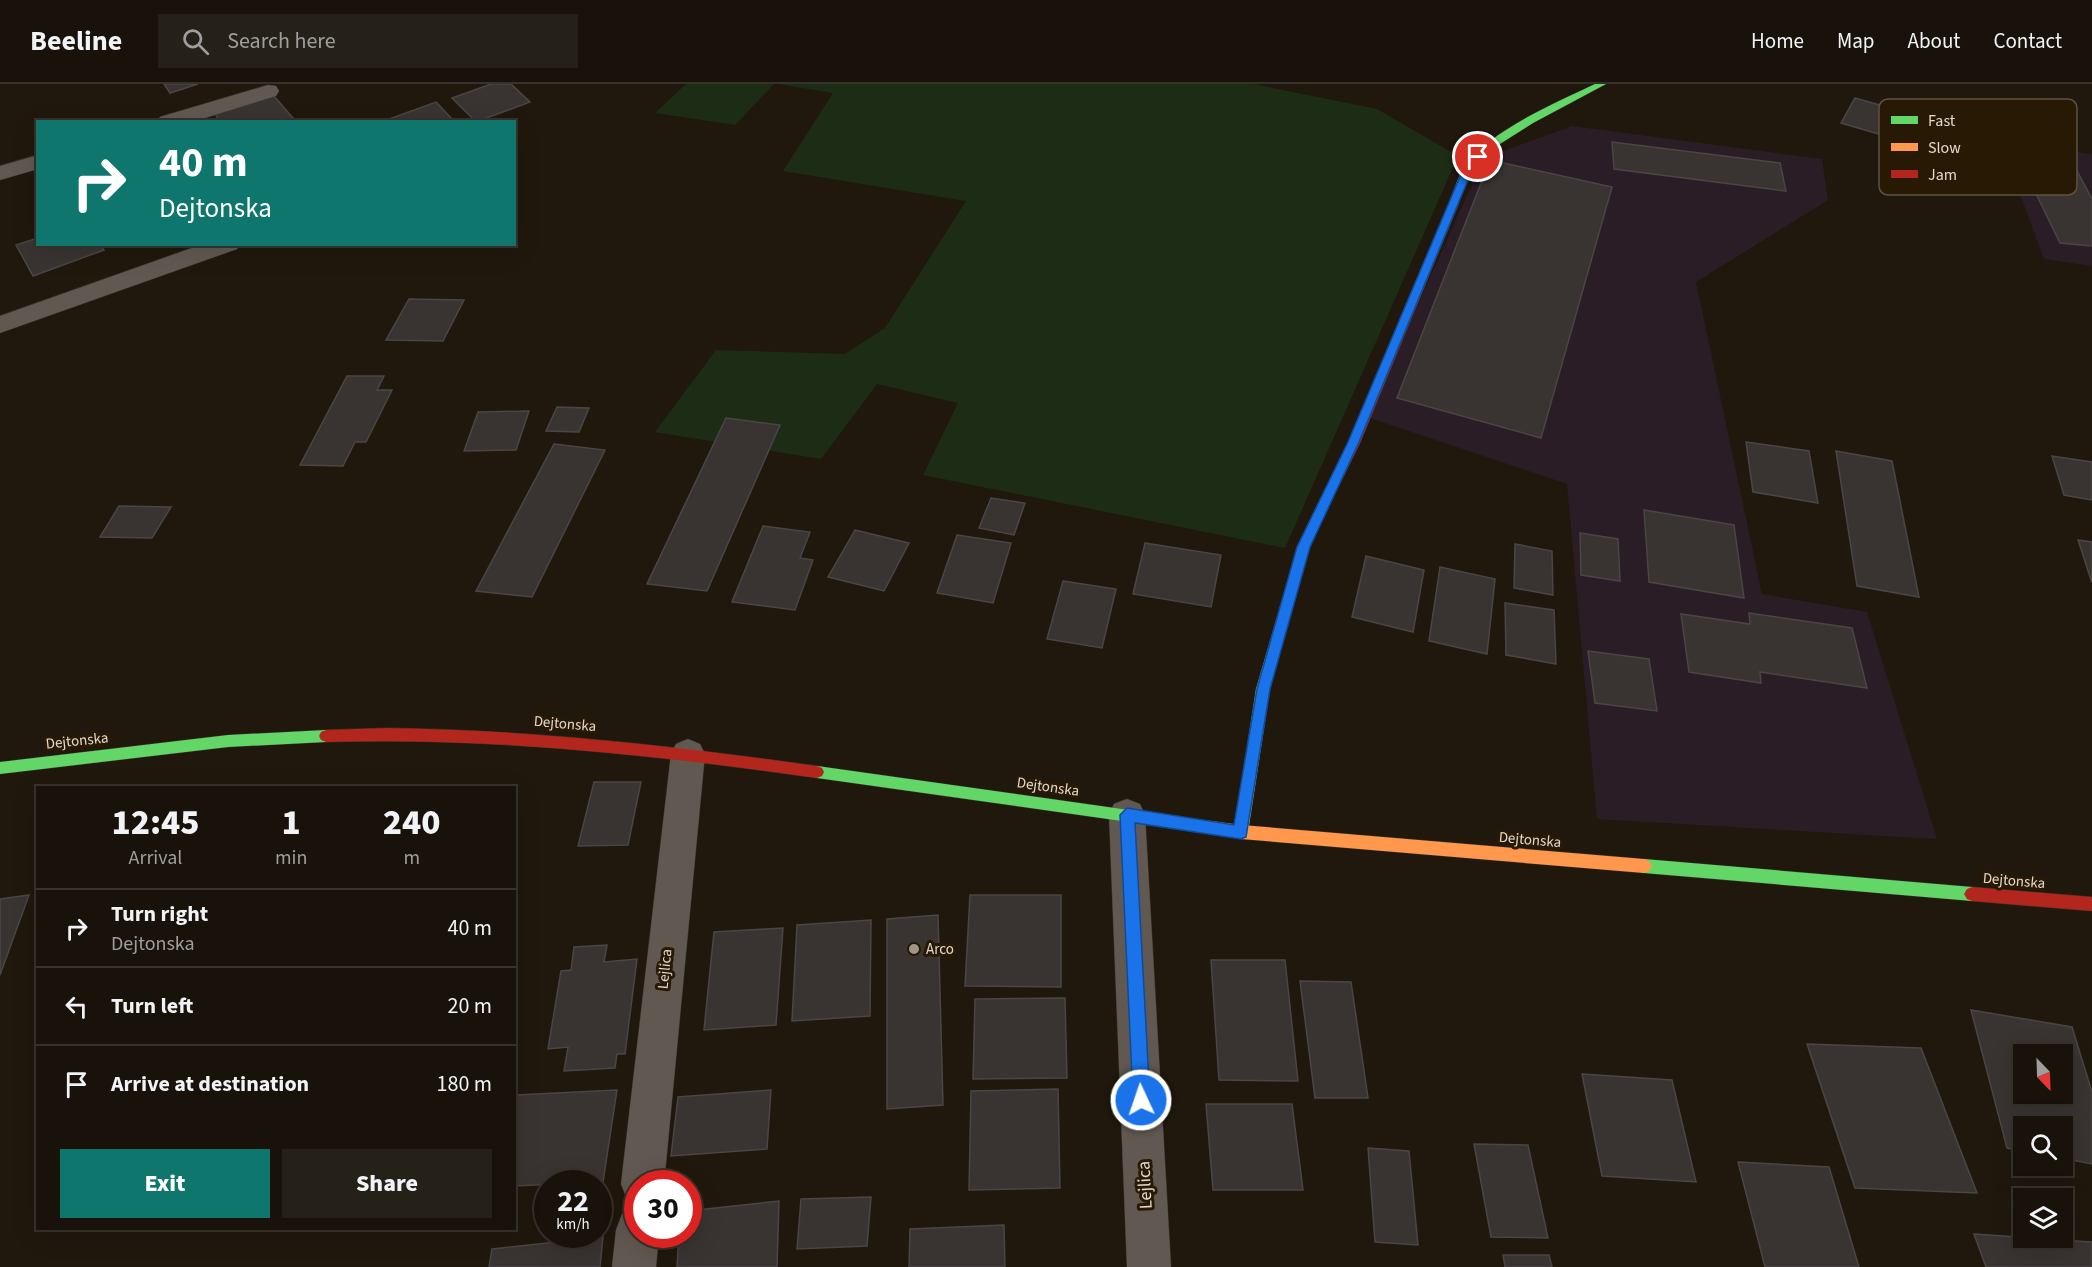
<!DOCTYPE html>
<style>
body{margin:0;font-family:"Source Sans 3",sans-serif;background:#252018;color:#f1f3f6;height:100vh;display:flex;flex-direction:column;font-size:22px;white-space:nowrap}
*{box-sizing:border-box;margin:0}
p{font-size:20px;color:#9f9e9c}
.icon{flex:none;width:33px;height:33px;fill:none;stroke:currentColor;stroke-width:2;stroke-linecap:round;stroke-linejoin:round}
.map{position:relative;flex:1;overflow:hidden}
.drawer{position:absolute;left:36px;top:702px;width:480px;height:444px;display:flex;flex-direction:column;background:#18120a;border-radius:0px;box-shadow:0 6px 24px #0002,0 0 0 2px #36322b}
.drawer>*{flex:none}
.top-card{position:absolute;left:36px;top:36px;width:480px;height:126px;border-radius:0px;box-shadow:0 6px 24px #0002,0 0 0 2px #36322b;background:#0f766e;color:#fff;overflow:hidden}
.needle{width:39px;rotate:157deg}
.tools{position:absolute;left:2013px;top:960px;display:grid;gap:12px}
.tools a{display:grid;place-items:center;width:60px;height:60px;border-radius:0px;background:#18120a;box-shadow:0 6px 24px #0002,0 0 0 2px #36322b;font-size:30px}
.speed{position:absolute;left:534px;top:1086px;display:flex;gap:12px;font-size:30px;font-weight:700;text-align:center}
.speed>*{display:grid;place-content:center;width:78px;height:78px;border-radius:50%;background:#18120a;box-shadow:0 6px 24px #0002,0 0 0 2px #36322b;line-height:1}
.speed small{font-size:15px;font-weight:400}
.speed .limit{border:9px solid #d22;background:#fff;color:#111}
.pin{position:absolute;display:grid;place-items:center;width:51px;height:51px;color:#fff;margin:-26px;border:3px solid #fff;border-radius:50%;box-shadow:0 2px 6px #0007}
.me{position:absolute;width:66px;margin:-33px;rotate:357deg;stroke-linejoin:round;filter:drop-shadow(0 0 4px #0008)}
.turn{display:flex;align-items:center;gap:21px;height:126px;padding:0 24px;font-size:27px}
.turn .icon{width:78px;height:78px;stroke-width:2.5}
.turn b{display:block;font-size:42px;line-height:51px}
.eta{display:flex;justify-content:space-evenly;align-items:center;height:102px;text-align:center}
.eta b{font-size:36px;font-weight:800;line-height:42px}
.button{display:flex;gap:12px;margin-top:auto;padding:12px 24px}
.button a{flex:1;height:69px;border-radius:0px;background:#0f766e;color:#fff;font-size:24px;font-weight:800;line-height:69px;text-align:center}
.button a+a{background:#252018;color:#f1f3f6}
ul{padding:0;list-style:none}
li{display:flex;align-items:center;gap:18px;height:78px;padding:0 24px;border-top:2px solid #36322b}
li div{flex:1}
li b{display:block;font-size:22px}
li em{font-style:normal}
header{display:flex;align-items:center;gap:36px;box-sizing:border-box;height:84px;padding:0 30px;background:#18120a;border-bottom:2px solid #36322b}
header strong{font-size:28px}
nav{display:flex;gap:33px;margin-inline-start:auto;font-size:21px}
.search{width:420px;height:54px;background:#252018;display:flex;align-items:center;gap:15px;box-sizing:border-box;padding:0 21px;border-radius:0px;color:#9f9e9c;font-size:22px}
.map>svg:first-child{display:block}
.commercial{fill:#2b1d25}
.green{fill:#1d2d15}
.building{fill:#393432;stroke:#4b4545;stroke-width:1.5;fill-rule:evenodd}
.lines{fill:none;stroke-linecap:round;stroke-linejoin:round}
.street-casing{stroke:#39332c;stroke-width:1}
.fast-casing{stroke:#39332c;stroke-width:1}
.slow-casing{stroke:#39332c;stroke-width:1}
.jam-casing{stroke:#39332c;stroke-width:1}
.street{fill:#615951;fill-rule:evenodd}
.fast{fill:#63d668;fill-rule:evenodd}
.slow{fill:#ff974d;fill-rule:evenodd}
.jam{fill:#b3261e;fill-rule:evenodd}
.route{fill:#1a73e8;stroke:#114b97;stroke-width:1.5}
.poi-dot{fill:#9f9589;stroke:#281905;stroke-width:2}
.labels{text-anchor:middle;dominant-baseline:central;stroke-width:6;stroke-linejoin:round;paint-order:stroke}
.street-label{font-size:15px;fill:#e3d8cc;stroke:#281905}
.poi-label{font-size:15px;fill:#e3d8cc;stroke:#281905;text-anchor:start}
.near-street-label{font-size:18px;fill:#e3d8cc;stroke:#281905}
.key{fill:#281905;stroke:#605241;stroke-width:1.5}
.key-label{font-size:16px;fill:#e3d8cc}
</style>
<header>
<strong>Beeline</strong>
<div class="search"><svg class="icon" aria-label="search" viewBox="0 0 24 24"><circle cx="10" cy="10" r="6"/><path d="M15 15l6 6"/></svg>Search here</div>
<nav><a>Home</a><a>Map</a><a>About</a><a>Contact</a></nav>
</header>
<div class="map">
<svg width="2092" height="1183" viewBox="0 0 2092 1183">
<rect width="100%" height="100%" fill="#20180d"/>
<g class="commercial">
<path d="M1572,42L1822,75L1828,116L1696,198L1762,510L1867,528L1937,755L1597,735L1567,400L1367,333L1484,74Z"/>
<path d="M2001,59L2092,70V182L2044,175Z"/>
</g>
<g class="green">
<path d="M686,0H774L735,41L655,29Z"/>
<path d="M779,0H1253L1377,25L1458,72L1285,464L923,391L958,319L877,300L821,375L655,348L716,266L845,270L885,244L966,117L783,87L833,9Z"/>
</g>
<g class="building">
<path d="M164,0H198L170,9Z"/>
<path d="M491,0H511L530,18L476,38L452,14Z"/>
<path d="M273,11L293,34L284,38H220L215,30Z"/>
<path d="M1855,14L1901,27L1889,53L1841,39Z"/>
<path d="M436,18L455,38H381Z"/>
<path d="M1612,58L1780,79L1786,107L1614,85Z"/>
<path d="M1490,76L1612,103L1541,354L1397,314Z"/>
<path d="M2021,79L2076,85L2092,115V162L2060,159Z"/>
<path d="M38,154V160H100L104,166L33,192L16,161Z"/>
<path d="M409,215L464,216L443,257L386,256Z"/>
<path d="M347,292H384L377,306H392L366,358H355L343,382L300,381Z"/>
<path d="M557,323L589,324L579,348L546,347Z"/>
<path d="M529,327L516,366L464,367L478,328Z"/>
<path d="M726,334L780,341L707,507L647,500Z"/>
<path d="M1746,358L1809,367L1818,419L1753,408Z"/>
<path d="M554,360L605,366L532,513L476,507Z"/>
<path d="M1836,367L1892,377L1919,513L1857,502Z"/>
<path d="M2052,372L2092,378V416L2064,411Z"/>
<path d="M991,414L1025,419L1014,451L979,444Z"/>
<path d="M119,422L171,423L152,454L100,453Z"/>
<path d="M1644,426L1734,441L1744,514L1649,498Z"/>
<path d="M763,442L810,448L800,474L813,476L795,526L732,518Z"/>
<path d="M855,446L909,459L884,507L828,493Z"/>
<path d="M1580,449L1618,455L1620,497L1581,491Z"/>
<path d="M957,451L1011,459L993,519L937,509Z"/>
<path d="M2078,456L2092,458V499Z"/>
<path d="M1145,459L1221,471L1211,523L1133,510Z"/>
<path d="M1515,460L1552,467L1553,511L1514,504Z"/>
<path d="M1366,472L1424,486L1413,548L1352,533Z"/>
<path d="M1440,483L1495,495L1487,570L1429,557Z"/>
<path d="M1063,497L1116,505L1102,564L1047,555Z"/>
<path d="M1505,519L1554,526L1556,580L1506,571Z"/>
<path d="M1749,529L1852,544L1867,604L1760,588L1761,599L1689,588L1681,530L1750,540Z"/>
<path d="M1588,567L1649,575L1657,627L1595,619Z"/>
<path d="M594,698H641L628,761L578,762Z"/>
<path d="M29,811L0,891V815Z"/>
<path d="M970,811H1061V903L965,902Z"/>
<path d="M938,831L943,1021L887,1025V835Z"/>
<path d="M871,836L870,932L792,937L797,841Z"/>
<path d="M783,844L776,941L704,946L714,848Z"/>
<path d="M607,861L604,878L637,875L625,970H617L615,984L564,987L568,963L548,965L561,887L571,886L574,863Z"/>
<path d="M1211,876H1285L1298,997L1219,996Z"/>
<path d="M1300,897L1351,898L1368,1014H1315Z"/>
<path d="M1065,914L1067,994L973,995L975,915Z"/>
<path d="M1971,926L2072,943L2092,1008V1080L2062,1074V1042H2024V1067L2007,1064ZM2024,970H2062V1010H2024Z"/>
<path d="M1807,960L1921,964L1977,1109L1855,1104Z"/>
<path d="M1582,990L1672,996L1696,1098L1602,1092Z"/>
<path d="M1058,1005L1060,1104L969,1106L971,1007Z"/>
<path d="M617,1006L603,1098L514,1102L516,1011Z"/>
<path d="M771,1006L767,1065L671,1072L678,1013Z"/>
<path d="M1206,1020H1292L1303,1106H1213Z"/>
<path d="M1474,1060L1528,1061L1548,1154L1491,1153Z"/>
<path d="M1368,1064L1409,1067L1418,1161L1375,1158Z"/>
<path d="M1738,1078L1829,1083L1859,1183H1765Z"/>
<path d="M871,1113L867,1162L797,1165L801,1115Z"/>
<path d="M779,1117L777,1183H677L679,1150H688V1127Z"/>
<path d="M1004,1141L1005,1183H909L910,1145Z"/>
<path d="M1974,1150L2092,1158V1183H1986Z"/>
<path d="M603,1153L600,1183H489L492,1165Z"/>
<path d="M1503,1171H1549L1552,1183H1505Z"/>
</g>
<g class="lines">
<defs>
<g id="street">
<path d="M268,1L276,2L279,7L276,12L192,38H157L160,33Z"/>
<path d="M38,71V85L0,96V82Z"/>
<path d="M203,160H240L237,165L0,249V232Z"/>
<path d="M688,655L700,660L705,670L664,1100H638V1120L627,1115L621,1100L671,670L676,660Z"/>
<path d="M1127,715L1140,720L1145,731L1171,1183H1127L1109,731L1114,720Z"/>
<path d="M638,1124V1150H659L656,1183H612L616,1146L622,1130Z"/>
</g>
<g id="fast">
<path d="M1595,0H1606L1533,39L1495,63L1472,86L1457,121H1451L1449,119C1454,108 1457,95 1463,85C1489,46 1554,20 1595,0Z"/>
<path d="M1296,484L1302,489L1270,605L1248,748L1246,753L1241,755L1236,753L1234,748L1256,605L1290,489Z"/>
<path d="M326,646L331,648L333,652L331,656L326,658L228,663L0,690V678L228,651Z"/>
<path d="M817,682L1150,729L1155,730L1157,735L1155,740L1150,741L817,694L812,692L810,688L812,684Z"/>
<path d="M1644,775L1972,803L1977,805L1980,810L1977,815L1972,817L1644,789L1639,787L1636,782L1639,777Z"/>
</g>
<path id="slow" d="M1150,729L1241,741L1644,775L1649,777L1652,782L1649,787L1644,789L1241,755L1150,741L1145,740L1143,735L1145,730Z"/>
<g id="jam">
<path d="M1454,116L1459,119L1360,359L1309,463L1302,489L1296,494L1292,492L1290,489L1297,463L1348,359L1449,119Z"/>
<path d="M388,644C532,646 674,662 817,682L822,684L824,688L822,692L817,694C653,671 491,653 326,658L321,656L319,652L321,648L326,646Z"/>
<path d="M1972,803L2092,813V827L1972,817L1967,815L1964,810L1967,805Z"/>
</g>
</defs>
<use href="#street" class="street-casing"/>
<use href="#fast" class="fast-casing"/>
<use href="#slow" class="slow-casing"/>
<use href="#jam" class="jam-casing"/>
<use href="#street" class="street"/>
<use href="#fast" class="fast"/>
<use href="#slow" class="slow"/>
<use href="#jam" class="jam"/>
</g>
<path class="route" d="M1475,71L1483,73L1473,84L1359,358L1310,463L1270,605L1246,753L1241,755L1135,739L1150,1016L1147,1022L1141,1025L1135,1022L1133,1016L1120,731L1127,724L1234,741L1257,605L1297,463L1348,358L1464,83Z"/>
<circle class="poi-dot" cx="914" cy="865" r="6"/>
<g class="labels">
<g class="street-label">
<text transform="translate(565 640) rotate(5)">Dejtonska</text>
<text transform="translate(77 657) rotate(-6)">Dejtonska</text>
<text transform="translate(1048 703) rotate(8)">Dejtonska</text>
<text transform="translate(1530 756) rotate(5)">Dejtonska</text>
<text transform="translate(2014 797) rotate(5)">Dejtonska</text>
<text transform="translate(665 885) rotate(-84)">Lejlica</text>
</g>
<g class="poi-label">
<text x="926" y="865">Arco</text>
</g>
<g class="near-street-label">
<text transform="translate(1145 1101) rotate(-93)">Lejlica</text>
</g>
</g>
<rect x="1879" y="15" width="198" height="96" rx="9" class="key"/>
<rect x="1891" y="32" width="27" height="8" fill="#63d668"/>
<rect x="1891" y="59" width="27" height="8" fill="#ff974d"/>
<rect x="1891" y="86" width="27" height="8" fill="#b3261e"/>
<g class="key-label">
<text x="1928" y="42">Fast</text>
<text x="1928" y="69">Slow</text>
<text x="1928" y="96">Jam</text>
</g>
</svg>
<div class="tools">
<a><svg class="needle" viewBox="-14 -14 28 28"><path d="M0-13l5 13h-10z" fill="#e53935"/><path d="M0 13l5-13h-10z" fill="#9f9e9c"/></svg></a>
<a><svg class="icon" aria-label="search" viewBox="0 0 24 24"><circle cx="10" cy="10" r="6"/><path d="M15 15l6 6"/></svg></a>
<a><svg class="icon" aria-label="layers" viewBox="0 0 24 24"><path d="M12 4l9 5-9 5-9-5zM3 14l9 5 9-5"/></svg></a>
</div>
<div class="speed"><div>22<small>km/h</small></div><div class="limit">30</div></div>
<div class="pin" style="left:1478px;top:73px;background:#d93025"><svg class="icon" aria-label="arrive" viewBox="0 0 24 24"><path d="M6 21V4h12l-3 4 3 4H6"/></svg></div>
<svg class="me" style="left:1141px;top:1016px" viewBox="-20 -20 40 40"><circle r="17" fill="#1a73e8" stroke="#fff" stroke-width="3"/><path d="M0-11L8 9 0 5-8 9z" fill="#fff"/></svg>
<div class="top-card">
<div class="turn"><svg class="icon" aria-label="right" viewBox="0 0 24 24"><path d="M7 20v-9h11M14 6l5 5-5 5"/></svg><div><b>40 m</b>Dejtonska</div></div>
</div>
<section class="drawer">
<div class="eta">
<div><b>12:45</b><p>Arrival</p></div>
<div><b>1</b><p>min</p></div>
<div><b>240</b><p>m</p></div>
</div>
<ul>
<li><svg class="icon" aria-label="right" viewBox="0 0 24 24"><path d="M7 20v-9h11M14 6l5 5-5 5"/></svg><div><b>Turn right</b><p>Dejtonska</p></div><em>40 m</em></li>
<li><svg class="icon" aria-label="left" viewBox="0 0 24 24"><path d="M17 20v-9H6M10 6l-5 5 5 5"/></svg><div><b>Turn left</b></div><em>20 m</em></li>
<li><svg class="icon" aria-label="arrive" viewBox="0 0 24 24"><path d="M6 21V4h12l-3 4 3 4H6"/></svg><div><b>Arrive at destination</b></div><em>180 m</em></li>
</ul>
<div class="button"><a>Exit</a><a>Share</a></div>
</section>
</div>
